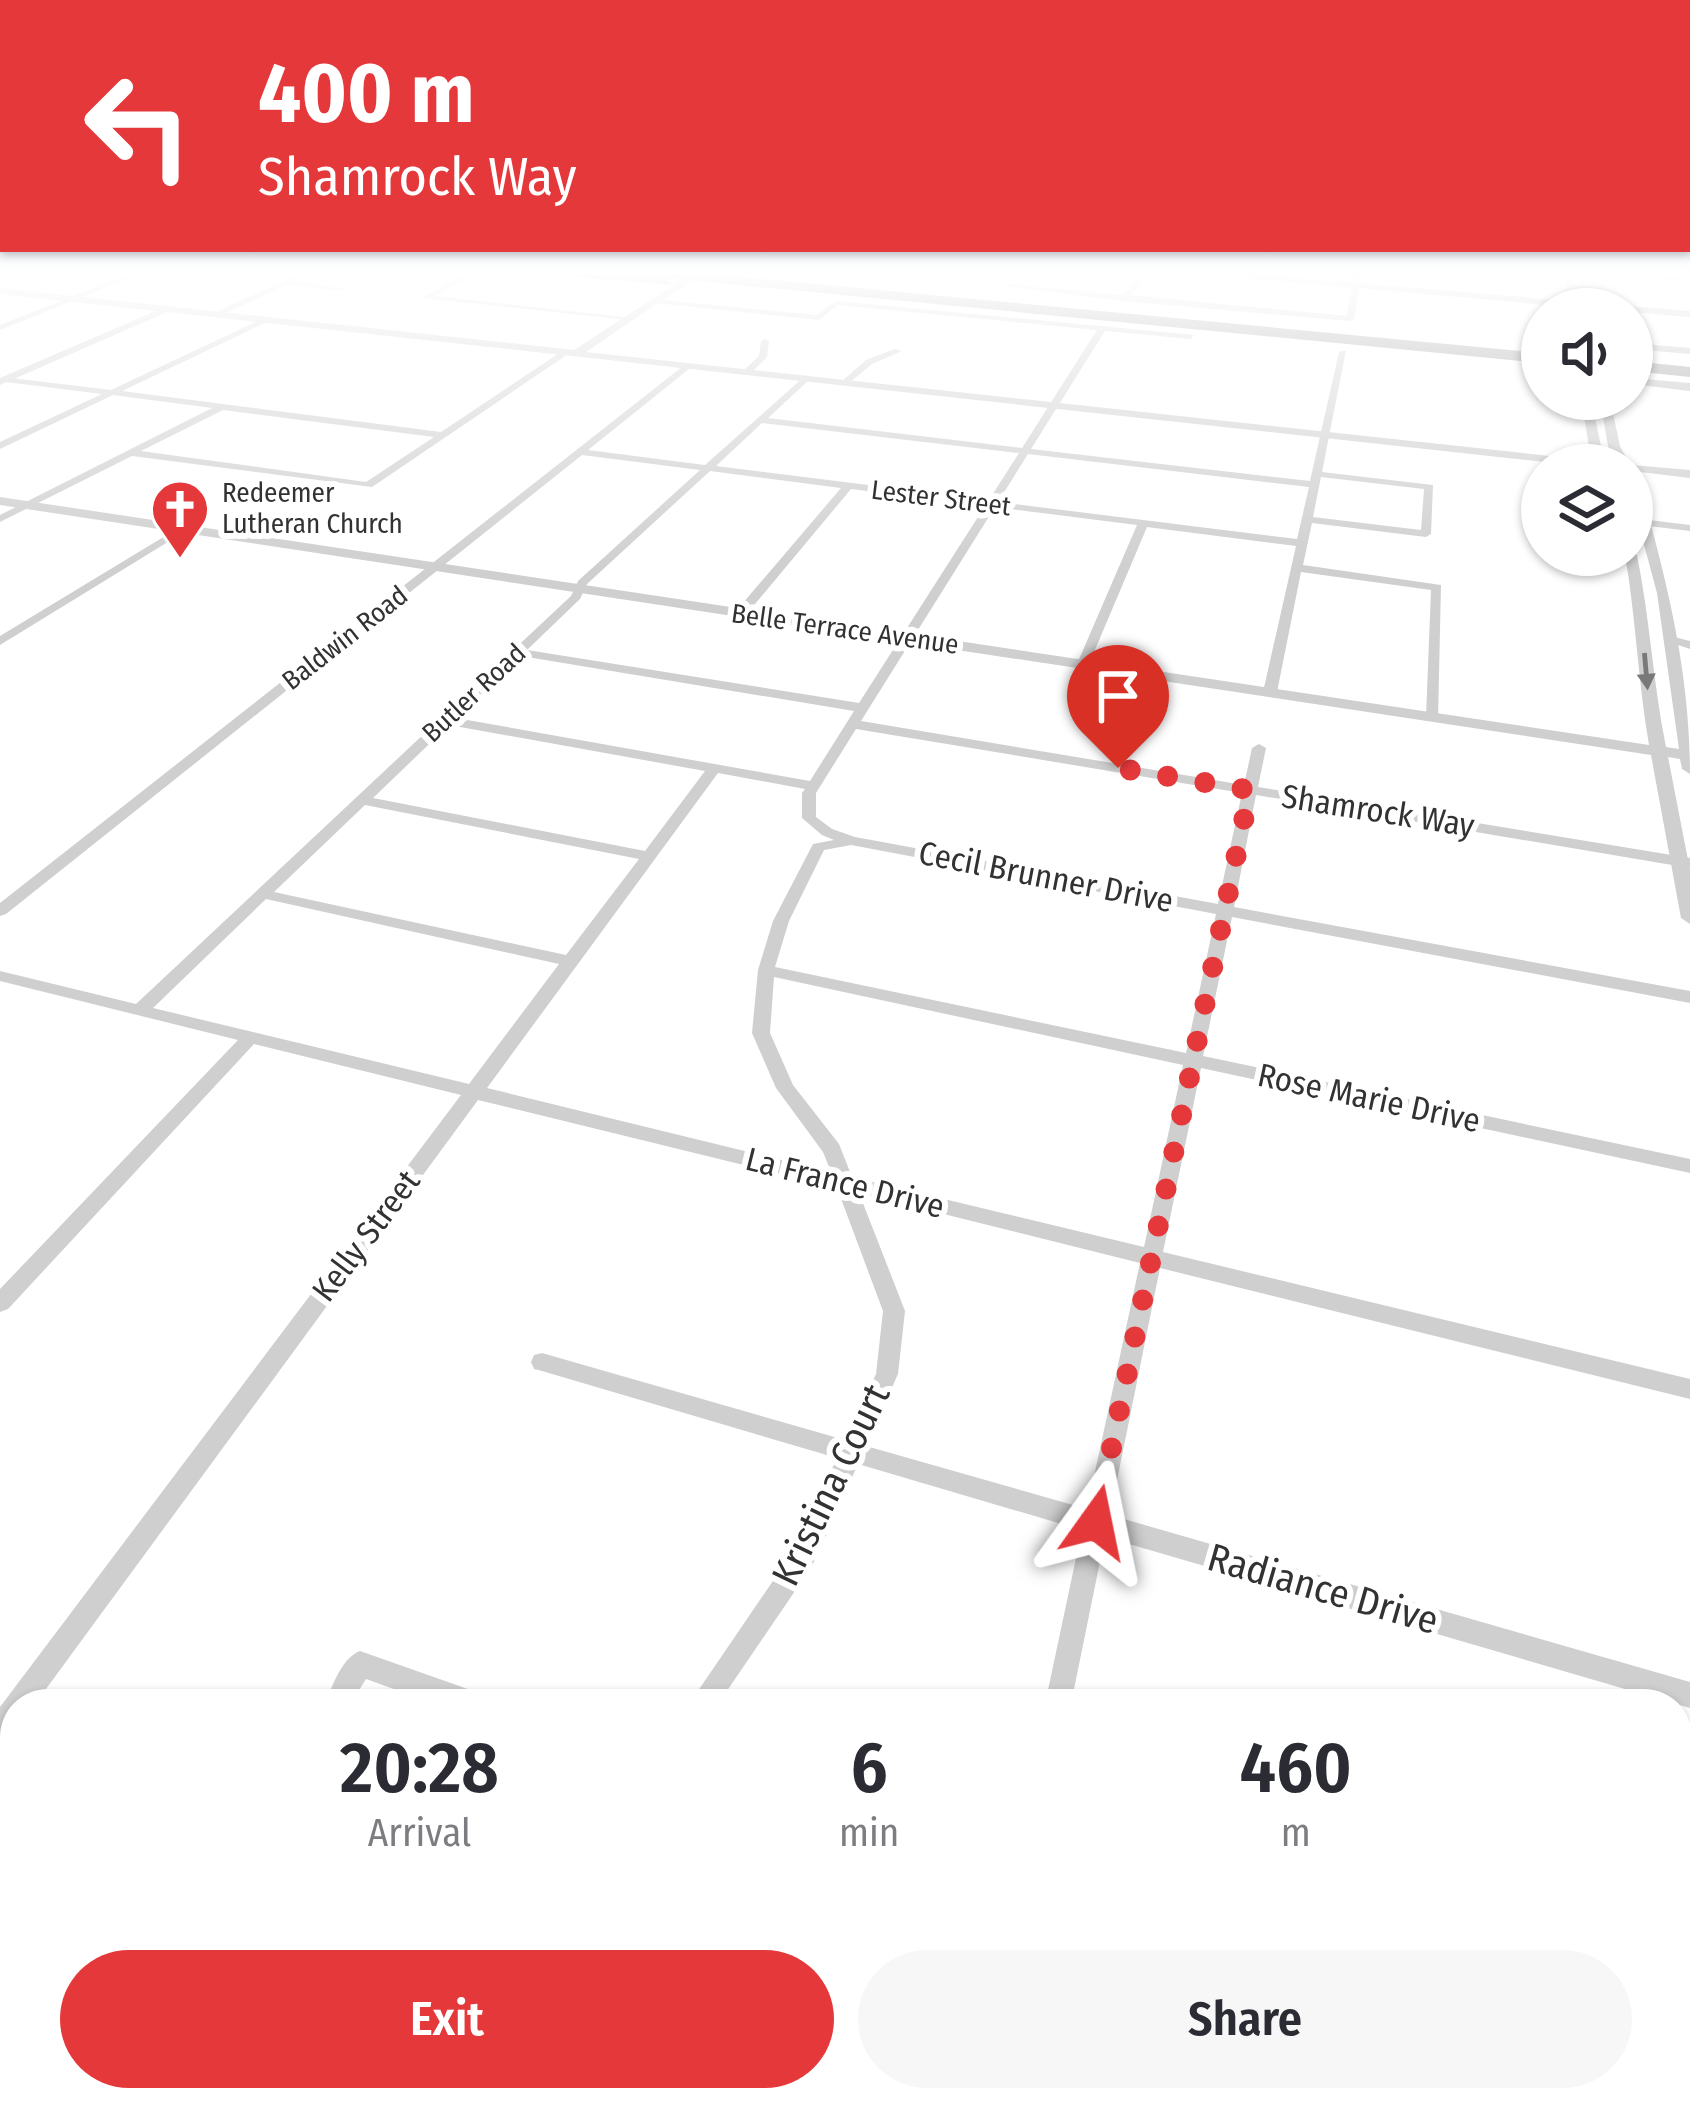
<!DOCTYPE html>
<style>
body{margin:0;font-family:"Fira Sans Condensed",sans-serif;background:#f7f7f7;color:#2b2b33;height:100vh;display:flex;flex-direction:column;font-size:45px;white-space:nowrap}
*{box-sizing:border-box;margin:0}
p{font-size:39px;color:#7c7c81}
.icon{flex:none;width:66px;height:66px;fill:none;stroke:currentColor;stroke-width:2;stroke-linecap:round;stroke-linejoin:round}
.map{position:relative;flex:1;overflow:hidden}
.details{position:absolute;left:0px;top:1689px;width:1692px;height:423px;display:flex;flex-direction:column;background:#fff;border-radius:48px 48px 0 0;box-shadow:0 3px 9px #0004}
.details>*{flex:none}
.banner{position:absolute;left:0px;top:0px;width:1692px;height:252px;box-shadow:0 3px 9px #0004;background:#e5383b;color:#fff;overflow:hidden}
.controls{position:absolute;left:1521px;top:288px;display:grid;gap:24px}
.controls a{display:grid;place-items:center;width:132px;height:132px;border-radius:50%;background:#fff;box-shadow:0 3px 9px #0004;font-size:60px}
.pin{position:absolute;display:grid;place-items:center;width:102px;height:102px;color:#fff;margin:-123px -51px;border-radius:50% 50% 50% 0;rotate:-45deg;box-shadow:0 0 12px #0007}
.pin .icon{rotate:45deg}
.me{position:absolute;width:132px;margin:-66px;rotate:12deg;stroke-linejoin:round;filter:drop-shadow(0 0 9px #0008)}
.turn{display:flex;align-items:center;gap:42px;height:252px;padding:0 60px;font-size:54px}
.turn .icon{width:156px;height:156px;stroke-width:2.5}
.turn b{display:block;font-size:84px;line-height:102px}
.eta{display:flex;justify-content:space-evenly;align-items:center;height:204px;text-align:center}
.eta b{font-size:72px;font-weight:600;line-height:84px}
.cta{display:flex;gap:24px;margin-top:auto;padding:24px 60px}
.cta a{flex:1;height:138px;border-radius:72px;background:#e5383b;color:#fff;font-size:48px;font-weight:600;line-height:138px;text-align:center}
.cta a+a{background:#f7f7f7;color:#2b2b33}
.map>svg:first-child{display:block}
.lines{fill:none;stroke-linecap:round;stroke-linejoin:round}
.minor{fill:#cfcfcf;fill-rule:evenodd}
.tertiary{fill:#cfcfcf;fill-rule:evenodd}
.secondary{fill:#bcbcbc;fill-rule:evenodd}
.motorway{fill:#999;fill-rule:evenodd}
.tertiary-bridge{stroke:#cfcfcf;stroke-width:9}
.oneway{fill:#797979}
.route{stroke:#e5383b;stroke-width:21;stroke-dasharray:0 37.8}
.labels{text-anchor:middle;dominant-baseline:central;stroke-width:12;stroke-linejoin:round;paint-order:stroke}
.far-poi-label{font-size:27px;fill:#323232;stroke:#fff;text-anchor:start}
.far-street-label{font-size:27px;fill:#323232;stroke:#fff}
.street-label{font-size:33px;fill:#323232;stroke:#fff}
.near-street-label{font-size:39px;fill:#323232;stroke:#fff}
</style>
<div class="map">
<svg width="1690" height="2110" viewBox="0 0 1690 2110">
<rect width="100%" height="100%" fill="#fff"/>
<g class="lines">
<g class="minor">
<path d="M134,272H144L0,330V325Z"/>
<path d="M302,272H311L293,281L347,289L343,291L286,285L219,316L212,314Z"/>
<path d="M467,272L475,273L435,296L632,318L628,320L423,298Z"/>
<path d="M1146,272H1153L1130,295L1347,316L1354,272H1362L1354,319L1350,321L1122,301L1004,286L1008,284L1122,295Z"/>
<path d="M1552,272H1570L1571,273L1567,275Z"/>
<path d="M1596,272L1690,278V282L1599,274Z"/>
<path d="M651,299L817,315L836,301L1194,335L1191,339L1105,331L1031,449L1310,481L1339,352L1346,350L1322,472L1433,485L1431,534L1426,537L1312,523L1303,565L1441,585L1438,720H1428L1426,717L1431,590L1301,572L1277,692L1270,696L1263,692L1296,546L1147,527L1089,664L1083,668L1077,664L1137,525L995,507L861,721L1244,785L1252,748L1259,744L1266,748L1258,787L1690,858V868L1256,795L1234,907L1690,991V1003L1232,917L1203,1056L1690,1159V1173L1201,1068L1163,1252L1690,1379V1399L1160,1268L1110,1515L1690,1682V1708L1105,1537L1071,1704H1045L1082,1530L858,1464L812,1566L718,1704H689L794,1550L837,1458L542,1371L534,1369L531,1362L534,1355L542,1353L845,1440L876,1374L883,1311L837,1188L478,1100L35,1704H15C15,1722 19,1736 0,1744V1707L461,1095L254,1044L8,1309L0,1312V1289L238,1040L0,981V971L136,1004L571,596L578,581L700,470L582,455L6,914L0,916V903L687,363L694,365L588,450L705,465L806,375L809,380L768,418L1022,448L1097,330L838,305L819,320L654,303ZM762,423L1019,453L989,500L716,466ZM1028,454L1309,487L1297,539L998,502ZM710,471L841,488L737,610L735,613L741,617L745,616L851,489L985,506L859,703L527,650L580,599L587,584ZM1321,477L1424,489L1421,530L1313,517ZM521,656L854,711L810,781L456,718ZM449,725L705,771L645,851L373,798ZM856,729L1242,793L1218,904L855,837L832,829L816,817V793ZM718,773L805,789L802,793V818L822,835L834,840L813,844L773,921L758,970L752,1033L776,1088L823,1152L831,1172L487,1088ZM365,805L639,859L566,955L274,892ZM851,845L1216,914L1186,1053L775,967L789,921L824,850ZM266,899L559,964L469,1084L153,1008ZM774,977L1183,1065L1144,1247L852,1177L839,1144L793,1085L770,1033ZM859,1193L1140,1263L1087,1509L866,1446L898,1374L905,1311Z"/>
<path d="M266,317L269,321L122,391L441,432L564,350L571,352L372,487L132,456L0,522V515L212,408L113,395L0,449V442L102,394L6,382L3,377L111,390ZM223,410L434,437L366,482L141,451Z"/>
<path d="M765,339L769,341L767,357L750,374H744V370L759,356L761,341Z"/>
<path d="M895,349L902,351L872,364L848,384L841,382L866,360Z"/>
<path d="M1632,518L1690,525V531L1632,524Z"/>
<path d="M180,527L189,529L0,645V636Z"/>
<path d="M1666,635L1690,641V649L1666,641Z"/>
<path d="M360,1651L482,1694L485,1704H435L366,1679L351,1703H333L329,1694C335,1679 344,1657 360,1651Z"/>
<path d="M0,2062L11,2067L15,2076L11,2091L0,2096Z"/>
<path d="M505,2097H537L532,2110H500Z"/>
<path d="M960,2097H992L989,2110H957Z"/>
<rect x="1437" y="2097" width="32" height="13"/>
<path d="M1552,2097H1612L1620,2110H1560L1557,2108Z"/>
</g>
<g class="tertiary">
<path d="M1563,272H1571L1577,306L1570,304Z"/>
<path d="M677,283L680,288L586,352L1597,461L1589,446L1581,399H1591L1601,446L1611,465H1573L167,312L0,385V378L156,311L0,294V288L574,350Z"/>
<path d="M1600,399H1610L1620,446L1630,465H1618L1608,446Z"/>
<path d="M1630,465H1632L1690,470V478L1632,471Z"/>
<path d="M1632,474L1638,478C1666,577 1690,670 1690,774L1682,769L1680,759L1668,757L1690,870V924L1681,918L1651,755L0,505V497L1649,745C1638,682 1636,618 1625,555H1632V551L1637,555C1650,619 1653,683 1666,747L1679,749L1657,593L1632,500Z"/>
</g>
<g class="secondary">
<path d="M1180,272H1222L1690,311V317L1632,312V309H1592Z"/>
<path d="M1632,343L1690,348V354L1632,349Z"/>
<path d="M1632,378L1690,383V391L1632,384Z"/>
</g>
<g class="motorway">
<path d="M517,272L664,278L639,272H690L1542,353V363L667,278L672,285Z"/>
<path d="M1632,361L1690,367V377L1632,371Z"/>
</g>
<path class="tertiary-bridge" d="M677,286L698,272"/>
</g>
<defs><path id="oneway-solid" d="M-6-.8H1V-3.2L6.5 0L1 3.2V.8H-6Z" transform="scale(3)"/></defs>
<use class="oneway" href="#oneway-solid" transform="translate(1646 671) rotate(85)"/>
<linearGradient id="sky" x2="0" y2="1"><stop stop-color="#9dc5ea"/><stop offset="0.48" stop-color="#fff"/><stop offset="1" stop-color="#fff" stop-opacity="0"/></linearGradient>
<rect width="1690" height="568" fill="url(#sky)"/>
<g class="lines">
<path class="route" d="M1096,1522L1250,790L1118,768"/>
</g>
<defs>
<symbol id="church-pin" viewBox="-11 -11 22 30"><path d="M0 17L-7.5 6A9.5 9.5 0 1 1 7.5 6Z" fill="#e5383b" stroke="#fff"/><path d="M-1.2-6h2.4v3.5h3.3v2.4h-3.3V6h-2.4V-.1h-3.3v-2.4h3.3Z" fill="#fff"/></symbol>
</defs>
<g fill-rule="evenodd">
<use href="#church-pin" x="147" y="476" width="66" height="90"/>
</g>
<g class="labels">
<g class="far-poi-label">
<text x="222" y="493">Redeemer<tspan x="222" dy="31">Lutheran Church</tspan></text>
</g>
<g class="far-street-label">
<text transform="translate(941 498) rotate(7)">Lester Street</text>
<text transform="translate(845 629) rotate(8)">Belle Terrace Avenue</text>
<text transform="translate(345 638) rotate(-38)">Baldwin Road</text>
<text transform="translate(474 693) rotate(-43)">Butler Road</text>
</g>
<g class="street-label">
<text transform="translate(1378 811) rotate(9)">Shamrock Way</text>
<text transform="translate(1046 877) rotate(11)">Cecil Brunner Drive</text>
<text transform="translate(1369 1098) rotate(12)">Rose Marie Drive</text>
<text transform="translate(845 1183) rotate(14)">La France Drive</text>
<text transform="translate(366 1236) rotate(-53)">Kelly Street</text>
</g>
<g class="near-street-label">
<text transform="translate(831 1485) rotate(-64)">Kristina Court</text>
<text transform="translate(1323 1589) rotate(16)">Radiance Drive</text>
</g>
</g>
</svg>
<div class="controls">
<a><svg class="icon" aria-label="sound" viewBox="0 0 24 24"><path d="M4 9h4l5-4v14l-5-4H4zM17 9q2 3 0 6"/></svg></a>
<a><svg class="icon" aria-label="layers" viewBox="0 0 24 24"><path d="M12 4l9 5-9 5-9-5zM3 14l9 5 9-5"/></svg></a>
</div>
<div class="pin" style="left:1118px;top:768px;background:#d93025"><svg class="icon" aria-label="arrive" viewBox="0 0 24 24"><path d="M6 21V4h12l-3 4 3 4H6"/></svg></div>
<svg class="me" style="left:1096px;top:1522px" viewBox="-20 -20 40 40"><path d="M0-17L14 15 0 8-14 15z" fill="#e5383b" stroke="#fff" stroke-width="4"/></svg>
<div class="banner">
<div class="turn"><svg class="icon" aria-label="left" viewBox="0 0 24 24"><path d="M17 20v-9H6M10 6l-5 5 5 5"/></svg><div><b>400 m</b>Shamrock Way</div></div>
</div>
<section class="details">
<div class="eta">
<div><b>20:28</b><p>Arrival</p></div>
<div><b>6</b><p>min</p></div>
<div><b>460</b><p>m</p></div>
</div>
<div class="cta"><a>Exit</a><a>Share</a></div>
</section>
</div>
